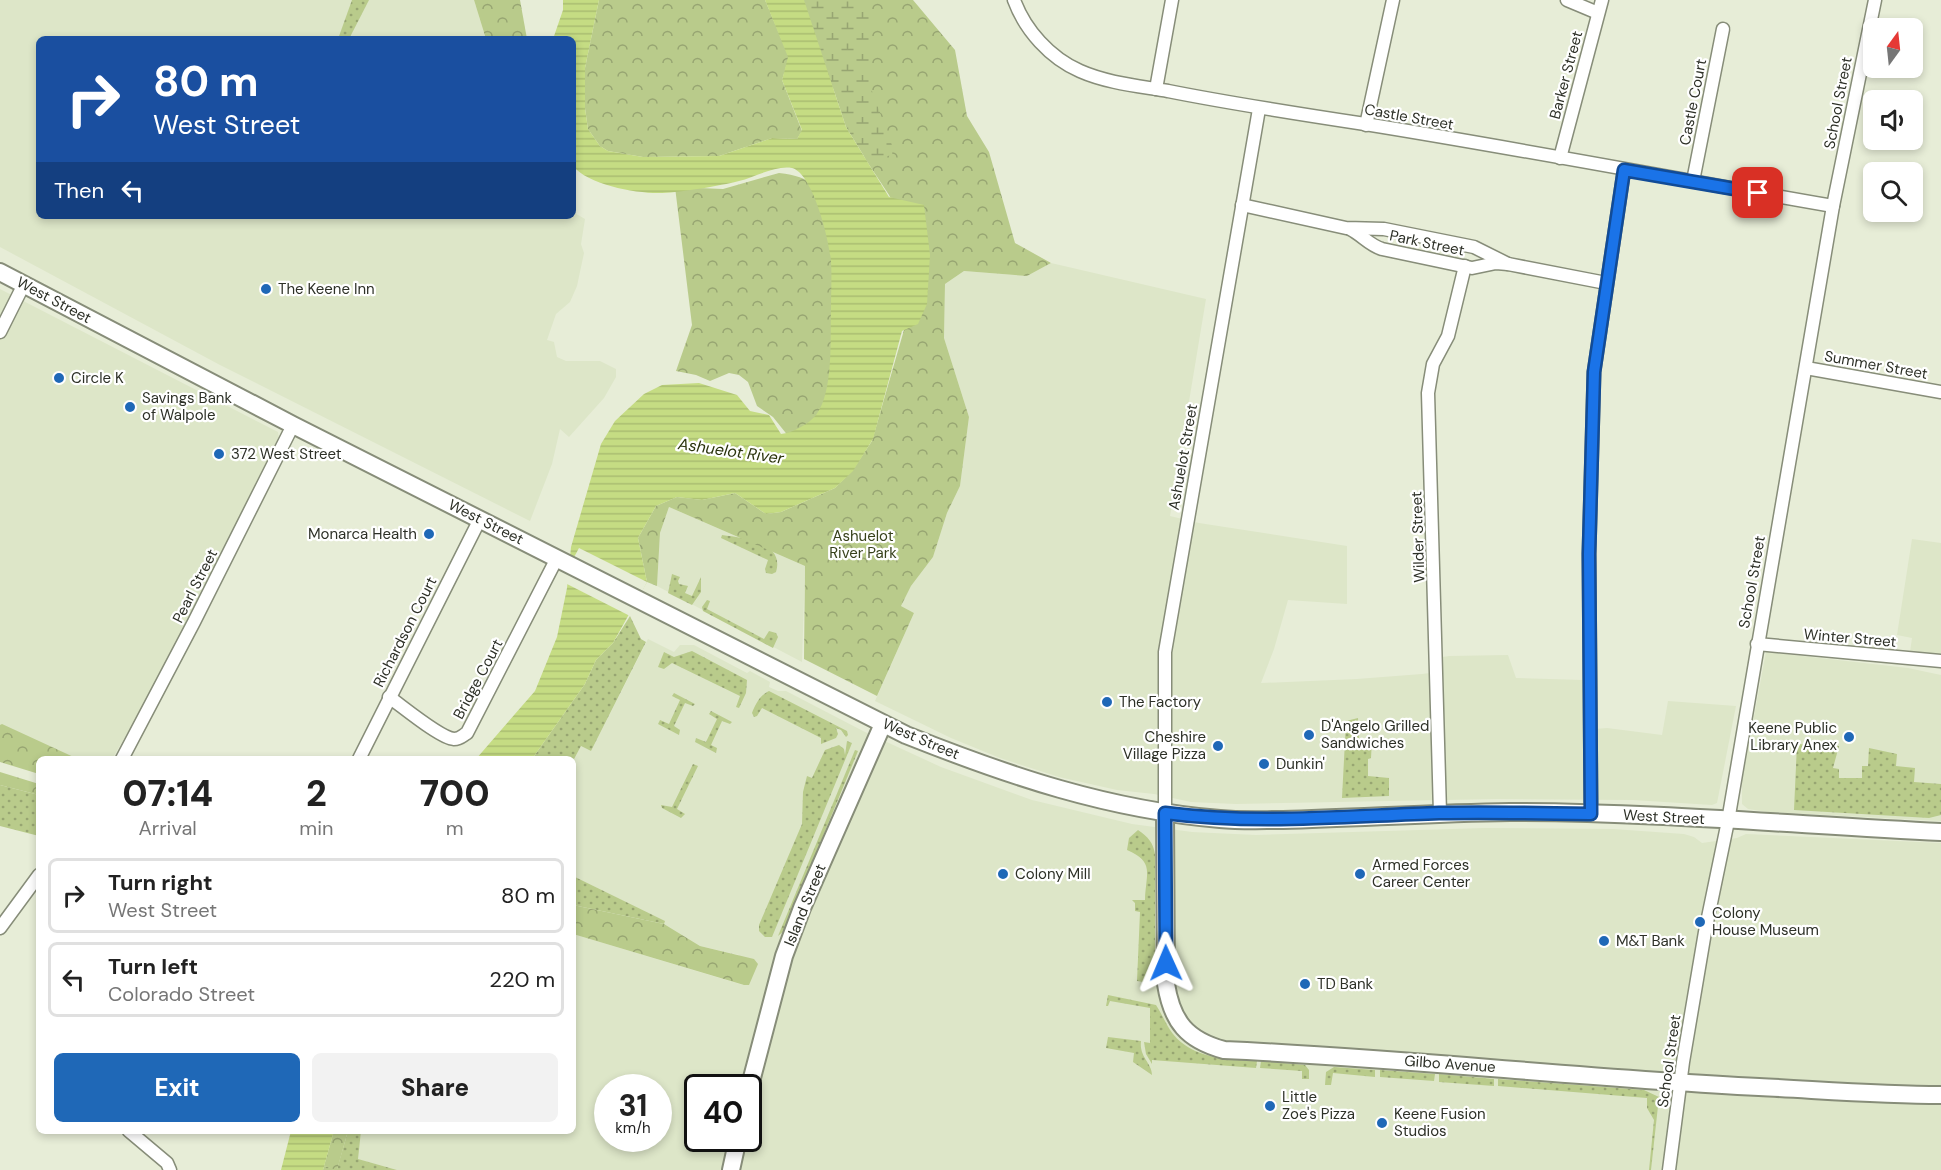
<!DOCTYPE html>
<style>
body{margin:0;font-family:"DM Sans",sans-serif;background:#f2f2f2;color:#222;height:100vh;display:flex;flex-direction:column;font-size:22px;white-space:nowrap}
*{box-sizing:border-box;margin:0}
p{font-size:20px;color:#767676}
.icon{flex:none;width:33px;height:33px;fill:none;stroke:currentColor;stroke-width:2;stroke-linecap:round;stroke-linejoin:round}
.map{position:relative;flex:1;overflow:hidden}
.panel{position:absolute;left:36px;top:756px;width:540px;height:378px;display:flex;flex-direction:column;background:#fff;border-radius:9px;box-shadow:0 3px 9px #0003}
.panel>*{flex:none}
.hud{position:absolute;left:36px;top:36px;width:540px;height:183px;border-radius:9px;box-shadow:0 3px 9px #0003;background:#1a4fa0;color:#fff;overflow:hidden}
.needle{width:39px;rotate:15deg}
.fabs{position:absolute;left:1863px;top:18px;display:grid;gap:12px}
.fabs a{display:grid;place-items:center;width:60px;height:60px;border-radius:9px;background:#fff;box-shadow:0 3px 9px #0003;font-size:30px}
.speed{position:absolute;left:594px;top:1074px;display:flex;gap:12px;font-size:30px;font-weight:700;text-align:center}
.speed>*{display:grid;place-content:center;width:78px;height:78px;border-radius:50%;background:#fff;box-shadow:0 3px 9px #0003;line-height:1}
.speed small{font-size:15px;font-weight:400}
.speed .limit{border:3px solid #111;border-radius:9px;background:#fff;color:#111}
.pin{position:absolute;display:grid;place-items:center;width:51px;height:51px;color:#fff;margin:-26px;border-radius:12px;box-shadow:0 3px 9px #0006}
.me{position:absolute;width:66px;margin:-33px;rotate:359deg;stroke-linejoin:round;filter:drop-shadow(0 0 4px #0008)}
.turn{display:flex;align-items:center;gap:21px;height:126px;padding:0 18px;font-size:27px}
.turn .icon{width:78px;height:78px;stroke-width:2.5}
.turn b{display:block;font-size:42px;line-height:51px}
.then{display:flex;align-items:center;height:57px;padding:0 18px;background:#0003;gap:12px;font-size:22px}
.eta{display:flex;justify-content:space-evenly;align-items:center;height:102px;text-align:center}
.eta b{font-size:36px;font-weight:800;line-height:42px}
.button{display:flex;gap:12px;margin-top:auto;padding:12px 18px}
.button a{flex:1;height:69px;border-radius:9px;background:#1f68b7;color:#fff;font-size:24px;font-weight:800;line-height:69px;text-align:center}
.button a+a{background:#f2f2f2;color:#222}
ul{padding:0;list-style:none}
li{display:flex;align-items:center;gap:18px;height:75px;margin:0 12px 9px;padding:0 6px;border:3px solid #e0e0e0;border-radius:9px}
li div{flex:1}
li b{display:block;font-size:22px}
li em{font-style:normal}
.map>svg:first-child{display:block}
.built{fill:#dde6c8;fill-rule:evenodd}
.grass{fill:url(#grass-dots)}
.forest{fill:url(#forest-crowns)}
.wetland{fill:url(#wetland-marsh)}
.water{fill:url(#water-rules)}
.pier{fill:#e7edd7}
.lines{fill:none;stroke-linecap:round;stroke-linejoin:round}
.street-casing{stroke:#878d79;stroke-width:15}
.secondary-casing{stroke:#878d79;stroke-width:20}
.street{stroke:#fff;stroke-width:12}
.secondary{stroke:#fff;stroke-width:16}
.route-casing{stroke:#114b97;stroke-width:15}
.route{stroke:#1a73e8;stroke-width:10}
.poi-dot{fill:#1f68b7;stroke:#fff;stroke-width:2}
.labels{text-anchor:middle;dominant-baseline:central;stroke-width:4.5;stroke-linejoin:round;paint-order:stroke}
.street-label{font-size:15px;fill:#2d3027;stroke:#fff}
.poi-label{font-size:15px;fill:#2d3027;stroke:#fff;text-anchor:start}
.park-label{font-size:15px;fill:#37411b;stroke:#fff}
.water-label{font-size:16px;font-style:italic;fill:#2b340e;stroke:#fff}
</style>
<div class="map">
<svg width="1941" height="1170" viewBox="0 0 1941 1170">
<defs>
<pattern id="grass-dots" width="8" height="8" patternUnits="userSpaceOnUse" patternTransform="scale(1.5)"><rect width="8" height="8" fill="#b9cb8b"/><path d="M2 2h.1M6 6h.1" fill="none" stroke="#97a572" stroke-width="1.8" stroke-linecap="round"/></pattern>
<pattern id="forest-crowns" width="20" height="18" patternUnits="userSpaceOnUse" patternTransform="scale(1.5)"><rect width="20" height="18" fill="#b9cb8b"/><path d="M2 6a3 3 0 1 1 6 0M12 15a3 3 0 1 1 6 0" fill="none" stroke="#97a572"/></pattern>
<pattern id="wetland-marsh" width="20" height="14" patternUnits="userSpaceOnUse" patternTransform="scale(1.5)"><rect width="20" height="14" fill="#b9cb8b"/><path d="M1 5h8M5 5V1M11 12h8M15 12V8" fill="none" stroke="#97a572"/></pattern>
<pattern id="water-rules" width="6" height="5" patternUnits="userSpaceOnUse" patternTransform="scale(1.5)"><rect width="6" height="5" fill="#c5dc83"/><path d="M0 2.5h6" fill="none" stroke="#aabd71"/></pattern>
</defs>
<rect width="100%" height="100%" fill="#e7edd7"/>
<g class="built">
<path d="M0,0H474L486,39H39V216H573V212L585,219L581,244L584,253L577,286L570,302L556,314L547,340L554,342L557,357L566,361H600L616,369V377L604,398L569,437L560,429L552,464L530,521L220,365L0,247Z"/>
<path d="M1051,263L1206,299L1170,516L1199,523L1347,546V604L1288,600L1274,649L1261,683L1357,679L1422,674L1430,673V659L1449,656L1508,655L1516,678L1583,680L1584,730L1607,728L1662,735L1668,701L1736,706L1717,803L1712,805L1633,800L1497,799L1236,804L1191,802L1154,794L1117,790L1059,777L1000,758L951,738L875,701L914,613L901,606L911,586L933,557L947,513L960,486L969,417L944,338L945,284L964,271L1027,276Z"/>
<path d="M0,289L278,432L279,439L141,710L112,759H78L0,725Z"/>
<path d="M669,507L805,566L802,662L657,586L660,533Z"/>
<path d="M1912,539L1941,543V655L1910,652L1912,638L1897,635Z"/>
<path d="M648,639L674,652L680,645H694L747,673L750,671L770,682L769,687L778,691H786L865,732L941,767L1032,800L1132,824L1192,832L1256,835L1485,828L1613,829L1684,834L1694,837L1702,843L1737,838L1746,834L1941,843V1170H397L357,1159L361,1131H573V934L743,985L739,955L700,946L664,924V921L573,876V761L581,746L591,751ZM608,1088H658V1138H608ZM698,1088H748V1138H698Z"/>
<path d="M1766,652L1908,668L1941,675V821L1768,812L1748,809L1742,804V781Z"/>
</g>
<g class="grass">
<path d="M352,0H369L349,39H338Z"/>
<path d="M722,535C744,538 785,542 776,572L772,574L766,573L765,569L768,560L721,538Z"/>
<path d="M672,574L680,577L678,581L679,584L688,586L685,593L692,596L701,577V592L692,605L668,593Z"/>
<path d="M707,600L710,601L707,609L764,639L769,631L776,633L778,637L773,648L703,611L702,607Z"/>
<path d="M630,616L641,639L646,642L591,751L581,746L573,761V759H532L585,684L596,660L613,643Z"/>
<path d="M692,651L747,680L746,693L739,708L736,707L740,696L672,663L664,669L658,667L664,652L674,657Z"/>
<path d="M769,691L847,731L848,735L846,737L841,730L836,728L838,734L836,738L821,744V738L762,708L757,716L754,717L752,713C755,705 760,695 769,691Z"/>
<path d="M674,693L695,704L693,706L685,703L674,726L680,730L679,735L658,724L660,720L669,724L680,700L672,696Z"/>
<path d="M711,711L732,722L730,724L722,721L711,745L717,748L716,753L695,742L696,738L706,742L717,719L709,714Z"/>
<path d="M1358,718L1359,738L1372,740L1371,758L1368,759V776L1389,778V796L1342,798L1346,721Z"/>
<path d="M847,741L852,743L850,748L772,937H765L759,931V925L802,824L803,792L807,776L812,778L825,750L839,745L844,749L845,755Z"/>
<path d="M1797,744L1839,746L1833,768L1839,769V778H1862V766H1868L1869,748L1897,754L1896,766L1915,768L1914,782L1941,784V815L1929,818L1794,810Z"/>
<path d="M855,750L858,751L784,931L778,936Z"/>
<path d="M693,764L698,766L677,809L685,814L681,818L662,808L661,805L672,807Z"/>
<path d="M0,785L39,795V836L0,826Z"/>
<path d="M1138,830C1148,837 1153,842 1155,854V984L1137,981L1140,912L1135,911V903L1132,900H1145C1146,873 1155,862 1127,850L1129,838Z"/>
<path d="M573,876L665,921L664,924L573,905Z"/>
<path d="M1108,995L1156,1005C1162,1014 1166,1025 1173,1034C1193,1059 1227,1059 1257,1061L1256,1068L1152,1060V1064L1146,1054L1144,1042L1150,1043V1008L1110,1001L1108,1006H1106Z"/>
<path d="M1108,1037L1141,1041C1139,1057 1152,1063 1152,1075L1133,1062L1134,1053L1106,1048Z"/>
<path d="M1261,1061L1305,1065L1309,1070V1079H1302V1071L1260,1068Z"/>
<path d="M1334,1067L1375,1070V1077L1333,1073L1331,1085H1325L1326,1072Z"/>
<path d="M1380,1070L1435,1074L1434,1081L1380,1077Z"/>
<path d="M1439,1074L1494,1079V1086L1439,1082Z"/>
<path d="M1498,1079L1644,1090L1659,1097L1651,1170H1649L1654,1120L1647,1108V1098L1498,1086Z"/>
<path d="M348,1131H361L358,1159L397,1170H323L324,1166L337,1169Z"/>
</g>
<g class="forest">
<path d="M474,0H520L527,39H486Z"/>
<path d="M599,0H765L789,57L782,80L802,131L797,139L772,138L719,156L643,157L608,151L600,146L588,129L585,108V68Z"/>
<path d="M793,0H913L955,50L967,116L989,152L1015,243L1051,263L1027,276L964,271L945,284L944,338L969,417L960,486L947,513L933,557L911,586L901,606L914,613L877,696L804,659L805,566L669,507L660,533L657,586L647,582L638,538L656,506L677,497L702,500L735,493L766,514L781,512L835,488L852,471L872,441L906,323L911,241L889,195L866,160Z"/>
<path d="M779,173C814,177 815,187 835,212L831,412L789,437L773,417L757,406L748,382L739,375L729,373L710,381L696,375L676,371L692,325L675,187L723,189Z"/>
<path d="M2,724L78,759H39V774L0,762V725Z"/>
<path d="M0,772L39,784V795L0,785Z"/>
<path d="M573,905L664,924L700,946L754,959L758,964L749,985H744L573,934Z"/>
<path d="M334,1131H348L337,1170L324,1166Z"/>
</g>
<path class="wetland" d="M804,0H870L871,34L869,83L893,148L892,155L867,161L846,127Z"/>
<g class="water">
<path d="M563,0H599L585,68V108L588,129L600,146L608,151L643,157L719,156L772,138L797,139L802,130L782,80L788,57L765,0H804L846,127L889,197L924,205L930,255L927,304L918,324L902,331L873,439L853,471L835,488L781,512L766,514L735,493L702,500L677,497L656,506L638,538L647,582L613,643L596,660L585,684L532,759H476L535,691L557,637L567,588L571,547L601,444L615,421L644,394L662,385L699,383L737,395L750,411L769,415L781,434C792,433 809,424 816,415C834,392 830,336 831,308C831,292 832,277 831,262C830,242 813,173 792,168C776,165 755,177 739,181C719,186 683,192 662,193C638,194 588,185 573,166V39H553L563,10Z"/>
<path d="M291,1131H334L323,1170H281Z"/>
</g>
<path class="pier" d="M579,548L647,582L630,616L565,583V574Z"/>
<g class="lines">
<defs>
<g id="street">
<path d="M1014,0C1025,30 1050,58 1080,71C1107,83 1139,86 1168,91C1233,104 1299,114 1365,124C1521,149 1677,179 1833,206"/>
<path d="M1567,0L1598,13"/>
<path d="M1156,89L1172,0"/>
<path d="M1366,125L1393,0"/>
<path d="M1560,158L1602,0"/>
<path d="M1693,181L1723,29"/>
<path d="M1242,205L1346,228L1384,229L1474,247L1508,264"/>
<path d="M1350,229C1362,235 1369,245 1382,249L1472,268L1496,263L1508,264L1606,283"/>
<path d="M0,332L24,284"/>
<path d="M1806,368L1941,392"/>
<path d="M1757,644L1941,661"/>
<path d="M389,697C402,706 440,738 454,739C460,739 462,736 467,733L557,558"/>
<path d="M122,759L194,622L293,425"/>
<path d="M359,759L480,519"/>
<path d="M1165,813V652L1259,109"/>
<path d="M1440,813L1428,393L1433,364L1448,336L1465,266"/>
<path d="M1591,814L1589,554L1594,372L1624,170"/>
<path d="M0,928L39,875"/>
<path d="M129,1131L167,1163L170,1170"/>
<path d="M1669,1170L1683,1062L1705,932L1728,821L1833,206L1875,0"/>
</g>
<g id="secondary">
<path d="M0,272L293,425L906,735C1009,776 1109,810 1220,819C1241,821 1262,820 1283,820C1359,818 1434,813 1510,812C1653,812 1798,825 1941,832"/>
<path d="M1165,813L1166,984C1172,1022 1187,1040 1224,1050C1403,1058 1581,1078 1759,1087C1820,1090 1880,1095 1941,1095"/>
<path d="M748,1093L784,956L802,908L883,724"/>
<path d="M731,1170L738,1138"/>
</g>
</defs>
<use href="#street" class="street-casing"/>
<use href="#secondary" class="secondary-casing"/>
<use href="#street" class="street"/>
<use href="#secondary" class="secondary"/>
</g>
<g class="lines">
<defs>
<path id="route" d="M1166,963L1165,813C1257,825 1347,816 1439,813C1490,812 1540,813 1591,814L1589,554L1594,372L1624,170L1758,193"/>
</defs>
<use href="#route" class="route-casing"/>
<use href="#route" class="route"/>
</g>
<g class="poi-dot">
<circle cx="266" cy="289" r="6"/>
<circle cx="59" cy="378" r="6"/>
<circle cx="130" cy="407" r="6"/>
<circle cx="219" cy="454" r="6"/>
<circle cx="429" cy="534" r="6"/>
<circle cx="1107" cy="702" r="6"/>
<circle cx="1309" cy="735" r="6"/>
<circle cx="1849" cy="737" r="6"/>
<circle cx="1218" cy="746" r="6"/>
<circle cx="1264" cy="764" r="6"/>
<circle cx="1003" cy="874" r="6"/>
<circle cx="1360" cy="874" r="6"/>
<circle cx="1700" cy="922" r="6"/>
<circle cx="1604" cy="941" r="6"/>
<circle cx="1305" cy="984" r="6"/>
<circle cx="1270" cy="1106" r="6"/>
<circle cx="1382" cy="1123" r="6"/>
</g>
<g class="labels">
<g class="street-label">
<text transform="translate(1566 75) rotate(-75)">Barker Street</text>
<text transform="translate(1693 102) rotate(-79)">Castle Court</text>
<text transform="translate(1838 103) rotate(-79)">School Street</text>
<text transform="translate(1409 117) rotate(10)">Castle Street</text>
<text transform="translate(1427 243) rotate(12)">Park Street</text>
<text transform="translate(54 300) rotate(28)">West Street</text>
<text transform="translate(1876 365) rotate(10)">Summer Street</text>
<text transform="translate(1183 457) rotate(-80)">Ashuelot Street</text>
<text transform="translate(486 522) rotate(27)">West Street</text>
<text transform="translate(1418 537) rotate(-92)">Wilder Street</text>
<text transform="translate(1752 582) rotate(-80)">School Street</text>
<text transform="translate(195 586) rotate(-63)">Pearl Street</text>
<text transform="translate(405 632) rotate(-63)">Richardson Court</text>
<text transform="translate(1850 638) rotate(5)">Winter Street</text>
<text transform="translate(478 679) rotate(-62)">Bridge Court</text>
<text transform="translate(921 739) rotate(23)">West Street</text>
<text transform="translate(1664 817) rotate(3)">West Street</text>
<text transform="translate(805 905) rotate(-68)">Island Street</text>
<text transform="translate(1669 1061) rotate(-82)">School Street</text>
<text transform="translate(1450 1064) rotate(4)">Gilbo Avenue</text>
</g>
<g class="poi-label">
<text x="278" y="289">The Keene Inn</text>
<text x="71" y="378">Circle K</text>
<text x="142" y="398">Savings Bank<tspan x="142" dy="17">of Walpole</tspan></text>
<text x="231" y="454">372 West Street</text>
<text x="417" y="534" text-anchor="end">Monarca Health</text>
<text x="1119" y="702">The Factory</text>
<text x="1321" y="726">D'Angelo Grilled<tspan x="1321" dy="17">Sandwiches</tspan></text>
<text x="1837" y="728" text-anchor="end">Keene Public<tspan x="1837" dy="17">Library Anex</tspan></text>
<text x="1206" y="737" text-anchor="end">Cheshire<tspan x="1206" dy="17">Village Pizza</tspan></text>
<text x="1276" y="764">Dunkin'</text>
<text x="1372" y="865">Armed Forces<tspan x="1372" dy="17">Career Center</tspan></text>
<text x="1015" y="874">Colony Mill</text>
<text x="1712" y="913">Colony<tspan x="1712" dy="17">House Museum</tspan></text>
<text x="1616" y="941">M&amp;T Bank</text>
<text x="1317" y="984">TD Bank</text>
<text x="1282" y="1097">Little<tspan x="1282" dy="17">Zoe's Pizza</tspan></text>
<text x="1394" y="1114">Keene Fusion<tspan x="1394" dy="17">Studios</tspan></text>
</g>
<g class="park-label">
<text x="863" y="536">Ashuelot<tspan x="863" dy="17">River Park</tspan></text>
</g>
<g class="water-label">
<text transform="translate(731 451) rotate(8)">Ashuelot River</text>
</g>
</g>
</svg>
<div class="fabs">
<a><svg class="needle" viewBox="-14 -14 28 28"><path d="M0-13l5 13h-10z" fill="#e53935"/><path d="M0 13l5-13h-10z" fill="#767676"/></svg></a>
<a><svg class="icon" aria-label="sound" viewBox="0 0 24 24"><path d="M4 9h4l5-4v14l-5-4H4zM17 9q2 3 0 6"/></svg></a>
<a><svg class="icon" aria-label="search" viewBox="0 0 24 24"><circle cx="10" cy="10" r="6"/><path d="M15 15l6 6"/></svg></a>
</div>
<div class="speed"><div>31<small>km/h</small></div><div class="limit">40</div></div>
<div class="pin" style="left:1758px;top:193px;background:#d93025"><svg class="icon" aria-label="arrive" viewBox="0 0 24 24"><path d="M6 21V4h12l-3 4 3 4H6"/></svg></div>
<svg class="me" style="left:1166px;top:963px" viewBox="-20 -20 40 40"><path d="M0-17L14 15 0 8-14 15z" fill="#1a73e8" stroke="#fff" stroke-width="4"/></svg>
<div class="hud">
<div class="turn"><svg class="icon" aria-label="right" viewBox="0 0 24 24"><path d="M7 20v-9h11M14 6l5 5-5 5"/></svg><div><b>80 m</b>West Street</div></div>
<div class="then">Then<svg class="icon" aria-label="left" viewBox="0 0 24 24"><path d="M17 20v-9H6M10 6l-5 5 5 5"/></svg></div>
</div>
<section class="panel">
<div class="eta">
<div><b>07:14</b><p>Arrival</p></div>
<div><b>2</b><p>min</p></div>
<div><b>700</b><p>m</p></div>
</div>
<ul>
<li><svg class="icon" aria-label="right" viewBox="0 0 24 24"><path d="M7 20v-9h11M14 6l5 5-5 5"/></svg><div><b>Turn right</b><p>West Street</p></div><em>80 m</em></li>
<li><svg class="icon" aria-label="left" viewBox="0 0 24 24"><path d="M17 20v-9H6M10 6l-5 5 5 5"/></svg><div><b>Turn left</b><p>Colorado Street</p></div><em>220 m</em></li>
</ul>
<div class="button"><a>Exit</a><a>Share</a></div>
</section>
</div>
